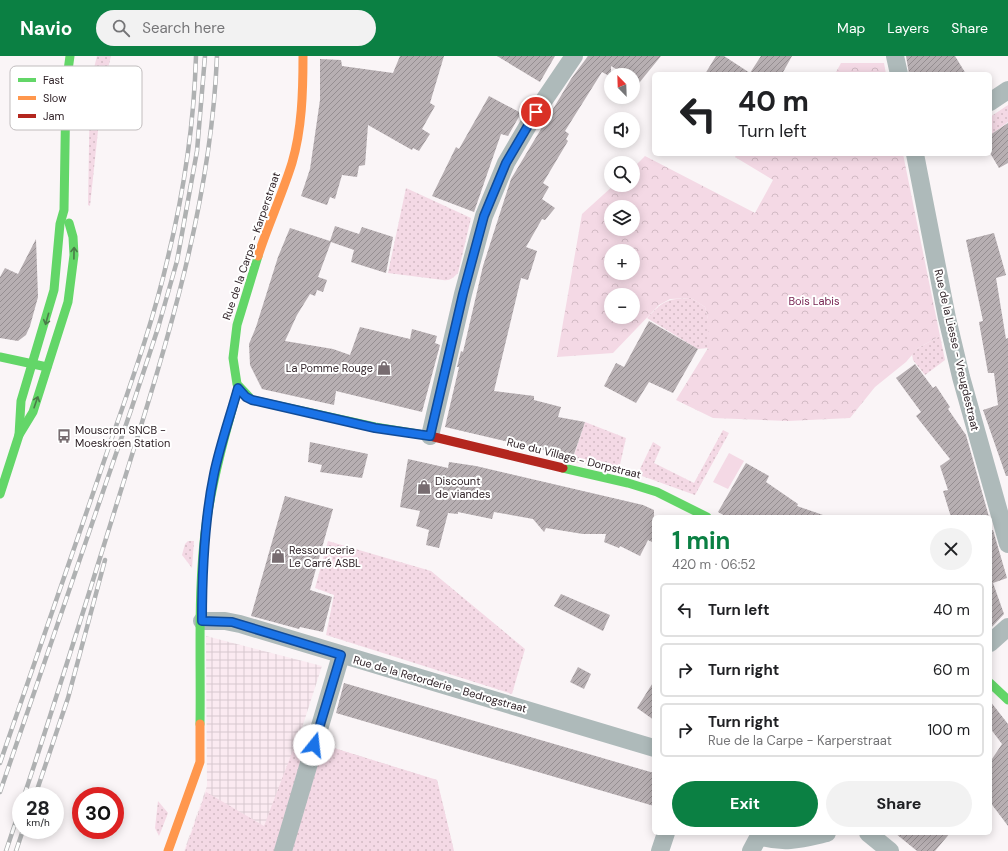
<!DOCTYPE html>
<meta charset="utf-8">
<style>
body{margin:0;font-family:"DM Sans",sans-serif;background:#f2f2f2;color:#202124;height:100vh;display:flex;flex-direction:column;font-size:15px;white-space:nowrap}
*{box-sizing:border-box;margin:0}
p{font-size:13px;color:#757577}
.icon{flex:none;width:22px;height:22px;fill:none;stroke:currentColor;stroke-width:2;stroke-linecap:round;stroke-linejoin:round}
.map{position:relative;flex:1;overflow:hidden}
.sheet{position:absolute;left:652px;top:459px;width:340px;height:320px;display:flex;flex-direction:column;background:#fff;border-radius:6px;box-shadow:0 2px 10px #0003}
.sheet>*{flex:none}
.top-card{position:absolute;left:652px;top:16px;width:340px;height:84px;border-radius:6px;box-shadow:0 2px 10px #0003;background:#fff;color:#202124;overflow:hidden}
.needle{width:26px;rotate:337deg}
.buttons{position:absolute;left:604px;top:12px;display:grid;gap:8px}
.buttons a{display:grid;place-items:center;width:36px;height:36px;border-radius:50%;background:#fff;box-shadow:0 2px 10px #0003;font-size:20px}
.speed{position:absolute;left:12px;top:731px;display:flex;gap:8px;font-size:20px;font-weight:700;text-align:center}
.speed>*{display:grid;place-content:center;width:52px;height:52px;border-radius:50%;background:#fff;box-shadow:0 2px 10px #0003;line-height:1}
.speed small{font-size:10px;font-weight:400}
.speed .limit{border:6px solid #d22;background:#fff;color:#111}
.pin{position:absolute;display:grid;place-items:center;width:34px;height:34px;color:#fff;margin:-17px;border:2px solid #fff;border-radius:50%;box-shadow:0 1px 4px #0007}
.me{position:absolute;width:44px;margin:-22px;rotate:16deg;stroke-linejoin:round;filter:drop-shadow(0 0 3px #0008)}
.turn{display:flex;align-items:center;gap:14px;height:84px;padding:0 20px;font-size:18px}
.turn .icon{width:52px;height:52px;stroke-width:2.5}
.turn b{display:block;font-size:28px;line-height:34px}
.round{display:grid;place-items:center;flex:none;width:42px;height:42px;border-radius:21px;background:#f2f2f2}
.head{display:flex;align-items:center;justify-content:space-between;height:68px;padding:0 20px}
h1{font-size:24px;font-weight:700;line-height:30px;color:#0b8043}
.button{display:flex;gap:8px;margin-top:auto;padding:8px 20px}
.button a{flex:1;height:46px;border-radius:24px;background:#0b8043;color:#fff;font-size:16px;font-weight:700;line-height:46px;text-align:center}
.button a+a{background:#f2f2f2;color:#202124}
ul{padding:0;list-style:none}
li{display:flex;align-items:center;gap:12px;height:54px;margin:0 8px 6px;padding:0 12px;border:2px solid #e0e0e0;border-radius:6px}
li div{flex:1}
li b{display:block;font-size:15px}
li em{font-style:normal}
header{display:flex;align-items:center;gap:24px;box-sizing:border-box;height:56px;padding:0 20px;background:#0b8043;color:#fff}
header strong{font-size:19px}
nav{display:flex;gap:22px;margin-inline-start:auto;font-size:14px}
.search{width:280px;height:36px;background:#f2f2f2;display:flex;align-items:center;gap:10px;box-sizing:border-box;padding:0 14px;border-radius:22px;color:#757577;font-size:15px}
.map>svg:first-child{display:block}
.industrial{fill:url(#industrial-grid)}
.grass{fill:url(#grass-dots)}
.forest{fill:url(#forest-crowns);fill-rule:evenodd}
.park{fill:#f4d9e5}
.building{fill:url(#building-hatch)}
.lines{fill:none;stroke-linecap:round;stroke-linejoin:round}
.street{stroke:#aebaba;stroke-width:18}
.fast{stroke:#63d668;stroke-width:9}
.slow{stroke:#ff974d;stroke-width:9}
.jam{stroke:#b3261e;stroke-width:9}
.rail-casing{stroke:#afb1b2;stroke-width:4.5}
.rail{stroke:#fff;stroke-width:3;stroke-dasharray:9;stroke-linecap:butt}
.oneway{stroke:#4a7c48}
.route-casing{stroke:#114b97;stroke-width:10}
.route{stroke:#1a73e8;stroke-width:7}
.labels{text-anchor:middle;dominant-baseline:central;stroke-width:4;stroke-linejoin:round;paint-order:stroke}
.street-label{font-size:11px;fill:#302328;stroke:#fff}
.park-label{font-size:11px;fill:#782653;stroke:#fff}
.poi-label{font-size:11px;fill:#302328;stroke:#fff;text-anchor:start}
.key{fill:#fff;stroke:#c1bdbe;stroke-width:1}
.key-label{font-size:11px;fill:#302328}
</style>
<header>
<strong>Navio</strong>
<div class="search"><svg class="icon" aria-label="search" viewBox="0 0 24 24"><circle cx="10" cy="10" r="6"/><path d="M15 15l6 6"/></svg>Search here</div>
<nav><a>Map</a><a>Layers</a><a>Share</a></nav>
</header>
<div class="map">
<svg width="1008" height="795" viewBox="0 0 1008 795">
<defs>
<pattern id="industrial-grid" width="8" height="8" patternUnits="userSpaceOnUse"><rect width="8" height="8" fill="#fbeaf1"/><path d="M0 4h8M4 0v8" fill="none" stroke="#d7c8cf"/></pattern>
<pattern id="grass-dots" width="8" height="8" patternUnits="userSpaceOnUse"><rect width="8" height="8" fill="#f4d9e5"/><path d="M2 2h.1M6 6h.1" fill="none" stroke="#d2bac4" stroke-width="1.8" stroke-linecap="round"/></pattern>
<pattern id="forest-crowns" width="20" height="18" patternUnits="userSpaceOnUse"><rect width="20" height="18" fill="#f4d9e5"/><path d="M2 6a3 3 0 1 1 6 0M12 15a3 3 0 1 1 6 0" fill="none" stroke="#d2bac4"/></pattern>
<pattern id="building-hatch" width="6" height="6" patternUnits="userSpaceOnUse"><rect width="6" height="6" fill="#b7afb2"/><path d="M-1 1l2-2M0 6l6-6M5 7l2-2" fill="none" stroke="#958e91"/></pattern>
</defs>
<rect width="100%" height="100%" fill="#faf5f7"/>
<path class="industrial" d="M206,580L322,610L299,681L437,724L454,795H184L207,730Z"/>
<g class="grass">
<path d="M97,0H111L102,37L90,150L88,149L90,28Z"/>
<path d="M1008,49V66L992,78L990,74V61Z"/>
<path d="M406,132L471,162L458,217C453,222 450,225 443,224L388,217Z"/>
<path d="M691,242L705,251L708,263V292L698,293L647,262C664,244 667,243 691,242Z"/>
<path d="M940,280L945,304L925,319L913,304L912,298L918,292Z"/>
<path d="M585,366L626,382L619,413L572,406Z"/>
<path d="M723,374L729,377L695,439L642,420L640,413L653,386L661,391L654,407L694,427Z"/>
<path d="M188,485H194L192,512L182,499L185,488Z"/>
<path d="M328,485L431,515L525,593L512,638L326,579L334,539L315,532Z"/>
<path d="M298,681L437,724L454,795H185L206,736L264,770Z"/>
<path d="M158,745L168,757L159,780L155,772Z"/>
</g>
<g class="forest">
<path d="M841,7H884L886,18H835Z"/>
<path d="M737,98H903L940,280L918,292L906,306L875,331L850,362L788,365L713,362L676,344L708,292V263L705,251L691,242L670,243L659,249L613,297L557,301L582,158L614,129H633V112L645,100L755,157L773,124L735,101ZM611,151H633V173H611ZM611,195H633V217H611ZM611,239H633V261H611Z"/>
</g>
<path class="park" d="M729,397L744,405L728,433L713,426Z"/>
<g class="building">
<path d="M400,0H444L430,47L435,50L422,73L430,78L419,95L413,92L412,94L368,69L365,109L359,110L357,121L342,119L335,143L330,141L327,149L301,140L310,113L320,44V3L341,4L342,10L393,17Z"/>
<path d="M497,0H555L540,26Z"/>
<path d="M588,0H661L639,27L633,23V19H626L611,10V21L602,16L565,75L569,78L566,83L568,85L543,127L549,131L542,143L555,152L545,164L542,163L526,191L537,195L528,224L521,222L494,335L534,340V344L561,351L558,361L585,366L573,401L445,371L459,311H457L461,295L463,296L483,210L511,123L571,23Z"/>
<path d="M716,0H724L750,17L761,0H792L782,18H705Z"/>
<path d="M906,0H955L966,18H909Z"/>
<path d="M489,40L521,57L508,80L501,78L474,156L432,140L456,91L459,93Z"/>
<path d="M1008,67V107L999,112L990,97V79Z"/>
<path d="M335,170L359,178L362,171L393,181L386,217L351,206L354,194L331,186L318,221L327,224L323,236L317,234L315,240L310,238L297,259L285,285L333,293L350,299L360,271L410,283L412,273L437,280L435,287L440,289L422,356L336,335L334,349L262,333L250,309L249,288L256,271L278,201L290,172L330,185Z"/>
<path d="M994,177L1006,219L996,222L1006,283L1008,282V420H1006L983,354L998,349L994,317H988L979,266L983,265L966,184Z"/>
<path d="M36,183L38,241L30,270L26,279L18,285L0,282V221L5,212L18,218Z"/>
<path d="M649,265L698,293L673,337L649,326L636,347L604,330L616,307L624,311Z"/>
<path d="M915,308L933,332L936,330L950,351L948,353L966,379L989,461H951L943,435L948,434L940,410L950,403L916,360L921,356L896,322Z"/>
<path d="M310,386L368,398L362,422L320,416L322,409L308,406Z"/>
<path d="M408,403L448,412L449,406L476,410L643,449L654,454V487L648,484L640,500L620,490L619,492L604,486L606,478H583L546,472L544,476L533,463L494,456L492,463L458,456V458L448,457L439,492L426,489L429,474L416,470L420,455L400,451Z"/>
<path d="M746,407L769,420L766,426L798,448L797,450L823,459L822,461H727L718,456Z"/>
<path d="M285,440L333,453L310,534L332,541L323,576L300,571L299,573L251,560Z"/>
<path d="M990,474H993L1007,522L993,527L1004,558L990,573Z"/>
<path d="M561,538L610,559L603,575L554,550Z"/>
<path d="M578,611L591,618L584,633L570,626Z"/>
<path d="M654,625V664L637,652Z"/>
<path d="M344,627L654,717V750L336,657Z"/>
<path d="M990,645L1008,668V770L990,746V706L1002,688L990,672Z"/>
<path d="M895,777H950L935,795H917Z"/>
</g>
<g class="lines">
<g class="street">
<path d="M895,0L899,18"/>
<path d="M990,46L1008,34"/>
<path d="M915,98L947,262L961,321L1008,488"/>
<path d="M430,380L463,238L484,160L506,107L536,56L574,0"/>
<path d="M202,565H225L240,568L654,692"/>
<path d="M990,587L1008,571"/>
<path d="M868,777L890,795"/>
<path d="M283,795L341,599"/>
<path d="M660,795L666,777"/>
<path d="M751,795L759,780C785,788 801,783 827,777"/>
</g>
<g class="fast">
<path d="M258,200L237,269L233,302L237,328L252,344L375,371L430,380"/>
<path d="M0,301L47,311"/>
<path d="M19,379L21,345L54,234L60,168L64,154L66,29L70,0"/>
<path d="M563,412L628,427L657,436L707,461"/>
<path d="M0,438L19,379L33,356L68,246L74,199L73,181L69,167"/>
<path d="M990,627L1008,644"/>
<path d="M200,668C201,600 197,529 207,462C214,418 226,375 238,332"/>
</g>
<g class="slow">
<path d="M258,200C268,169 282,139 292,107C302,73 303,36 303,0"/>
<path d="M168,795L200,706V668"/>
</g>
<path class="jam" d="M430,380L563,412"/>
<defs>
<g id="rail">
<path d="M0,707C33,611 66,516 99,420C123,348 151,276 168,201C184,135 194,68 196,0"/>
<path d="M0,736L131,354L158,272L177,205L197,95L205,0"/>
<path d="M24,740C58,638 90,534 122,431C166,290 211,149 217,0"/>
<path d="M35,740L68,642L105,504"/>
<path d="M6,795L21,750"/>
<path d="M16,795L23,774"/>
</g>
</defs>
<use href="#rail" class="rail-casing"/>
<use href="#rail" class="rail"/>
</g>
<defs><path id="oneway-shaft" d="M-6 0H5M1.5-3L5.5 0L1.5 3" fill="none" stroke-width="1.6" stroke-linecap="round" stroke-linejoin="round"/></defs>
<g class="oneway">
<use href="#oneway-shaft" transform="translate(74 197) rotate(-89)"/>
<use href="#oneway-shaft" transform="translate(47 263) rotate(106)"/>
<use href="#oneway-shaft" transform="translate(36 346) rotate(-71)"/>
</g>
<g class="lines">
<defs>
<path id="route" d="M314,689L341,599L232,566L202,565C202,516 204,466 214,418C220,389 230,361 238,332L246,341L252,344L375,372L430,380L463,238L484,160L506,107L536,56"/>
</defs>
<use href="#route" class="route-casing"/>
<use href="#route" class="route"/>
</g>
<defs>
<symbol id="shop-bare" viewBox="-9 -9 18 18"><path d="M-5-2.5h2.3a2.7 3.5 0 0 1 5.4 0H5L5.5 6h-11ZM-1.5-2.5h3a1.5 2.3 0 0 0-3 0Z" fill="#776c70" stroke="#fff" stroke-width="2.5" paint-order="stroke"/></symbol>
<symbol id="bus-bare" viewBox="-9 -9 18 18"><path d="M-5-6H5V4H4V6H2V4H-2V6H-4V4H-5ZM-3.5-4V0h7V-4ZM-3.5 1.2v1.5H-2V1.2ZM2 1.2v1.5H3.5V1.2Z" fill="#776c70" stroke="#fff" stroke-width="2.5" paint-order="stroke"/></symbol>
</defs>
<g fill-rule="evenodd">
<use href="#shop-bare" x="374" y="302" width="20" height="20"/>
<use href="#bus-bare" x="54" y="370" width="20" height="20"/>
<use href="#shop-bare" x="414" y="421" width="20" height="20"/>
<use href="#shop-bare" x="268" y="490" width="20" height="20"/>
</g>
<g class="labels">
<g class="street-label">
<text transform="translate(251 190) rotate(-71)">Rue de la Carpe - Karperstraat</text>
<text transform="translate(957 294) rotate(77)">Rue de la Liesse - Vreugdestraat</text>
<text transform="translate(574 402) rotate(14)">Rue du Village - Dorpstraat</text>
<text transform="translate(440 628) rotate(16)">Rue de la Retorderie - Bedrogstraat</text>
</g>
<g class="park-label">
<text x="814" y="245">Bois Labis</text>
</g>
<g class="poi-label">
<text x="373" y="312" text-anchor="end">La Pomme Rouge</text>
<text x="75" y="374">Mouscron SNCB -<tspan x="75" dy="13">Moeskroen Station</tspan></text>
<text x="435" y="425">Discount<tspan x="435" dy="13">de viandes</tspan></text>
<text x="289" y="494">Ressourcerie<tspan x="289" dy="13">Le Carré ASBL</tspan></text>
</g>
</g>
<rect x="10" y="10" width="132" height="64" rx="6" class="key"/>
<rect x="18" y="22" width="18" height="4" fill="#63d668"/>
<rect x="18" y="40" width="18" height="4" fill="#ff974d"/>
<rect x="18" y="58" width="18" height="4" fill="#b3261e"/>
<g class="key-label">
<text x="43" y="28">Fast</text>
<text x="43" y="46">Slow</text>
<text x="43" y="64">Jam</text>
</g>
</svg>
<div class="buttons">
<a><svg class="needle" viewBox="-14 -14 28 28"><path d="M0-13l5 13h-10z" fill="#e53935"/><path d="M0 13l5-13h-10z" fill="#757577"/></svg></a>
<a><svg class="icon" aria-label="sound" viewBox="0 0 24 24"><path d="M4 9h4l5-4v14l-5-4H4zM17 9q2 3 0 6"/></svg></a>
<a><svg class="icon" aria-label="search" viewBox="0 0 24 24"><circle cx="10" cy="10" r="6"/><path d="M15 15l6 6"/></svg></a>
<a><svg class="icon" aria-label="layers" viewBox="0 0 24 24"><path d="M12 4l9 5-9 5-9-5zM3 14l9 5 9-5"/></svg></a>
<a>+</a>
<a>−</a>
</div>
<div class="speed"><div>28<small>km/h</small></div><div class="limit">30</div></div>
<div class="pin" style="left:536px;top:56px;background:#d93025"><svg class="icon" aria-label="arrive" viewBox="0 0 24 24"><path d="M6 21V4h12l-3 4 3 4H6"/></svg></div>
<svg class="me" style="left:314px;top:689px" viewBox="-20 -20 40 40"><circle r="19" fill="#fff"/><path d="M0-13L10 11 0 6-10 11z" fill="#1a73e8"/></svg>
<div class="top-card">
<div class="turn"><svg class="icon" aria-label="left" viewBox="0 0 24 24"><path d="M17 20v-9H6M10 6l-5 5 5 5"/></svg><div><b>40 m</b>Turn left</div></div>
</div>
<section class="sheet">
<div class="head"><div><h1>1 min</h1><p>420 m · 06:52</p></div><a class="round"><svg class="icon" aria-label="close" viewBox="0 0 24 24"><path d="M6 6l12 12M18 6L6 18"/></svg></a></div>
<ul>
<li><svg class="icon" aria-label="left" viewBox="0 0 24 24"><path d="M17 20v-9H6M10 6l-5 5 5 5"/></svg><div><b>Turn left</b></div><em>40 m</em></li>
<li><svg class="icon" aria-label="right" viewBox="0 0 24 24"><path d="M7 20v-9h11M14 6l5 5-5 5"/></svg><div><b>Turn right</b></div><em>60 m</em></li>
<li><svg class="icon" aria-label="right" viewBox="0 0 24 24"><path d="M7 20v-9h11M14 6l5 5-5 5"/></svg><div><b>Turn right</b><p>Rue de la Carpe - Karperstraat</p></div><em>100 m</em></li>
</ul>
<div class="button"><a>Exit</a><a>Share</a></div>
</section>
</div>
